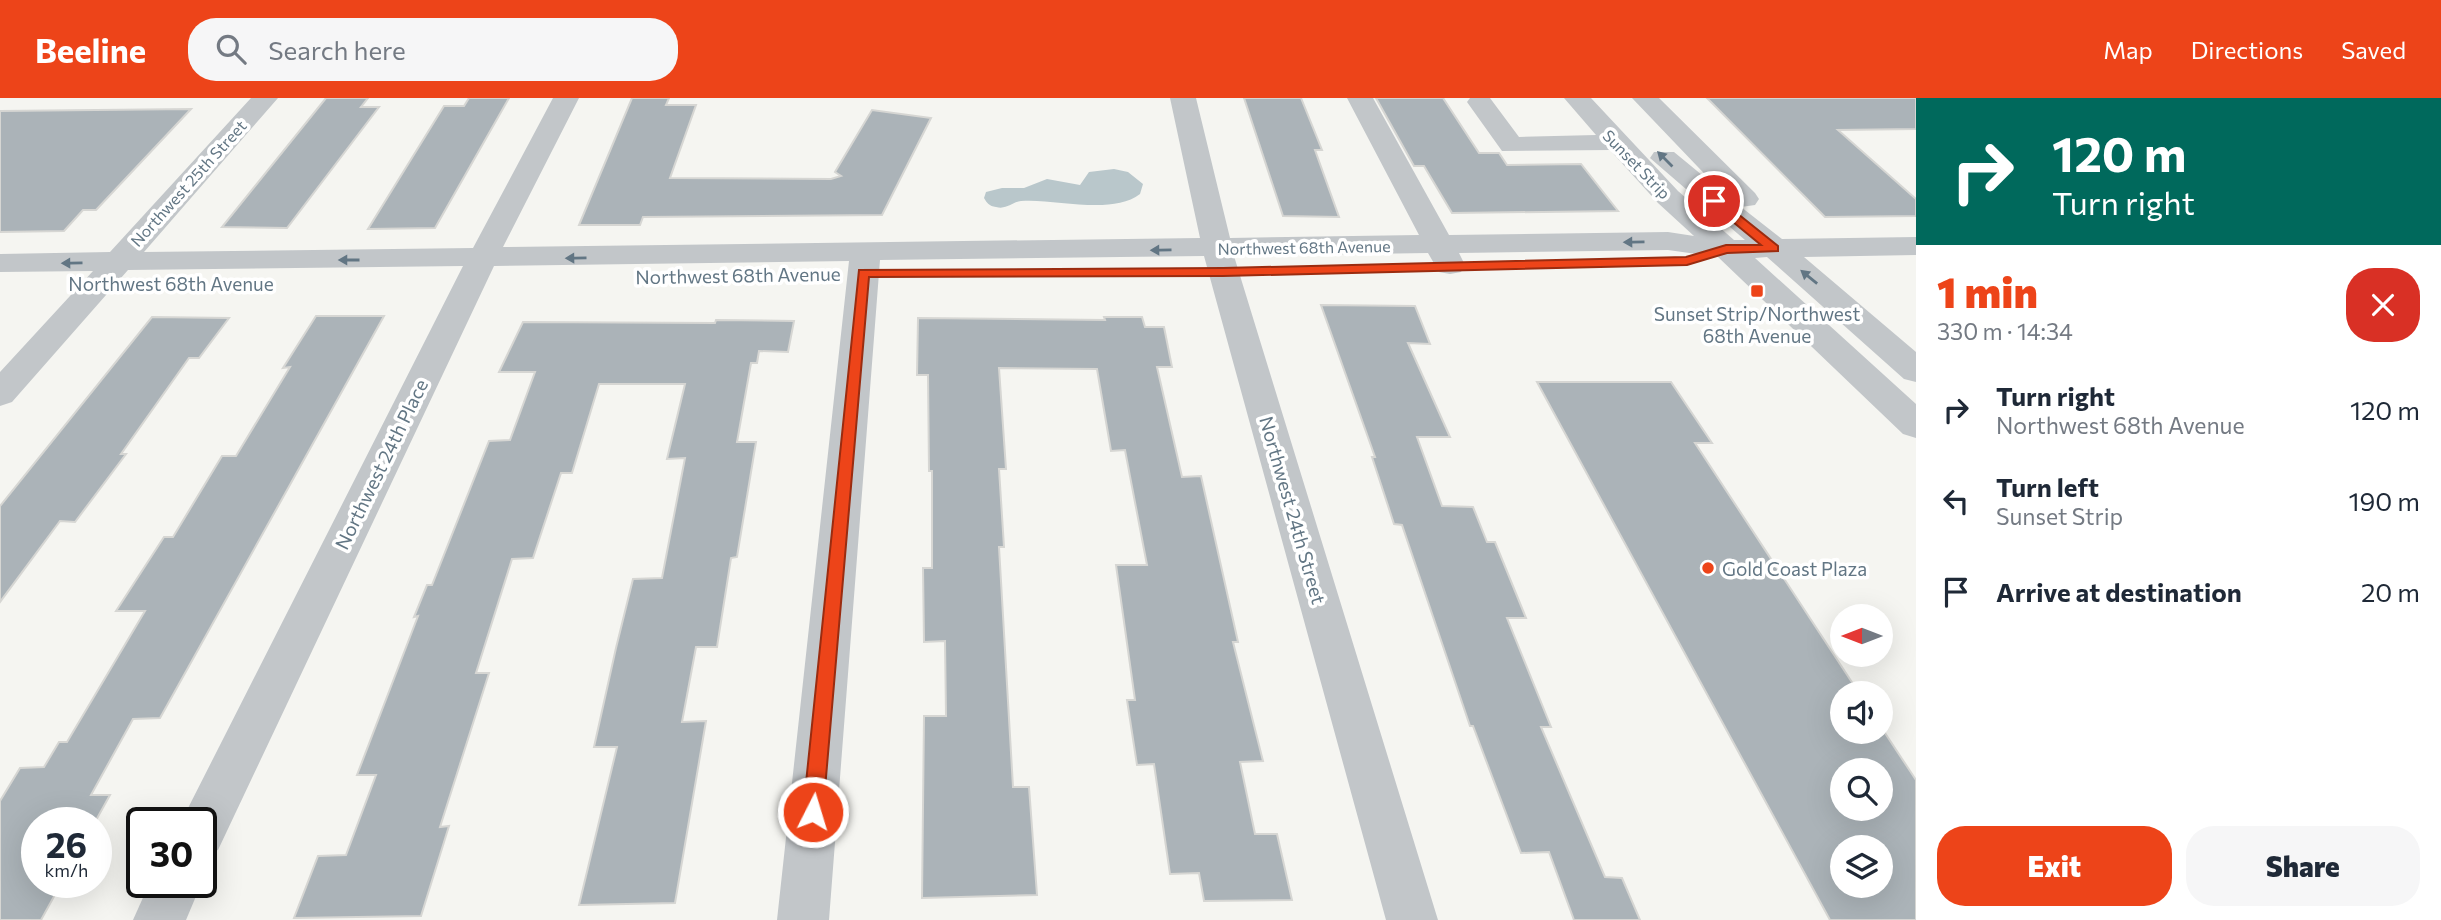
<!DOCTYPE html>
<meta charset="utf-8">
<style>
body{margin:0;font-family:Commissioner,sans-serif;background:#f6f6f7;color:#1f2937;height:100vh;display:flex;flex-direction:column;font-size:26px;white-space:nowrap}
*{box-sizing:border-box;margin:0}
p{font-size:23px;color:#747a83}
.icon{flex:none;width:38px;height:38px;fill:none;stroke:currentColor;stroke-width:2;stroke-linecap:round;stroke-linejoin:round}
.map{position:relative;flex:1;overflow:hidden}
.side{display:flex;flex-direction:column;background:#fff;width:525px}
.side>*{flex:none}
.banner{background:#00695c;color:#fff;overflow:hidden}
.needle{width:46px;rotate:270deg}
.fabs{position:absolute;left:1830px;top:506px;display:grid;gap:14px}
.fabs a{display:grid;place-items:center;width:63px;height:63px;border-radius:50%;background:#fff;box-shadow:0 7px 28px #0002;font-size:35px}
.speed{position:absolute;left:21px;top:709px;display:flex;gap:14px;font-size:35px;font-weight:700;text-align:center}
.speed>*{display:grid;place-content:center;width:91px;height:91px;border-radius:50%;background:#fff;box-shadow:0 7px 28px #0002;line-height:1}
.speed small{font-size:18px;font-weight:400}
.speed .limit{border:4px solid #111;border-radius:10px;background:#fff;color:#111}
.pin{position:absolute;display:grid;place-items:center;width:60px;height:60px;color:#fff;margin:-30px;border:4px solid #fff;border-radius:50%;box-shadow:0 2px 7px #0007}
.me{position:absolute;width:77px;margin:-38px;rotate:5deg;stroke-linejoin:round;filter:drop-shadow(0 0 5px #0008)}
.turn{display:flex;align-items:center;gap:24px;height:147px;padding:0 21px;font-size:32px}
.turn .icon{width:91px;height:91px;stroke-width:2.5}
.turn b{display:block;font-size:49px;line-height:60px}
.round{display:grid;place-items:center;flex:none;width:74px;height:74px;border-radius:28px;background:#f6f6f7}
.summary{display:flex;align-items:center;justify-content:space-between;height:119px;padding:0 21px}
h1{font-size:42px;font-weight:800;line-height:52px;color:#ed4419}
.cta{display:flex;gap:14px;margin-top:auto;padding:14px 21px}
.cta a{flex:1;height:80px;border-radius:28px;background:#ed4419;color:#fff;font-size:28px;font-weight:800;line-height:80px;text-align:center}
.cta a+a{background:#f6f6f7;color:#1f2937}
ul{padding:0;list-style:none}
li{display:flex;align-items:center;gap:21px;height:91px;padding:0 21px}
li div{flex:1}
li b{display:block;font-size:26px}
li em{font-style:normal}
header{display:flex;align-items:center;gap:42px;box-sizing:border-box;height:98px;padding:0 35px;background:#ed4419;color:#fff}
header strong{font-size:33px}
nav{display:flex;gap:38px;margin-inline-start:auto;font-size:24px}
.search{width:490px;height:63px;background:#f6f6f7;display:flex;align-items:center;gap:18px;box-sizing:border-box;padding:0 24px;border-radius:28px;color:#747a83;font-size:26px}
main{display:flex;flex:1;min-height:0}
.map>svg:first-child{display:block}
.water{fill:#b9c7cb}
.building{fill:#abb3b8;stroke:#d6d6d3;stroke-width:2;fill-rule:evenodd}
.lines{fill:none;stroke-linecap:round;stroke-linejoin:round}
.minor{fill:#c2c6c9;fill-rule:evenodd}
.oneway{fill:#627684}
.route{fill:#ed4419;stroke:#9a2c10;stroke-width:2}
.poi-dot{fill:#ed4419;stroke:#fff;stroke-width:2.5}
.labels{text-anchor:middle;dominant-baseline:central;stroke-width:7;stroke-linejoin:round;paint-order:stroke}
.far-street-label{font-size:16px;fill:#627684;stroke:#fff}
.street-label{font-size:19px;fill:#627684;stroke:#fff}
.poi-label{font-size:19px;fill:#627684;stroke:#fff}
</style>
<header>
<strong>Beeline</strong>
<div class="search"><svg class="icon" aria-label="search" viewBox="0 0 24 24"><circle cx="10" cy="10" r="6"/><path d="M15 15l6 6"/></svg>Search here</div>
<nav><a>Map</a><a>Directions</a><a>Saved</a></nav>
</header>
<main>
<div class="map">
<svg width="1916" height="822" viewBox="0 0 1916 822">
<rect width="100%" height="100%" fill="#f5f5f1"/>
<path class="water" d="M1114,71L1128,74L1143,86L1140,96C1111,118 1054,100 1021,103C1012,104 1007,112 996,109C989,108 987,105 984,100L986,94L1002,90H1024L1047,81L1080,87L1089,74Z"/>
<g class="building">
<path d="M326,0H368L361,9H379L287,130L222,129Z"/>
<path d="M469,0H509L435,130L368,131L444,8H464Z"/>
<path d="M632,0H669L666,7H696L670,80L831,81L841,78L835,74L872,12L931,20L882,117L643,119L640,127H579Z"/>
<path d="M1244,0H1301L1322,52H1315L1339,119L1283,118Z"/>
<path d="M1376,0H1443L1479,55H1499L1507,67L1581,66L1618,113L1452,115L1424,68H1414Z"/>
<path d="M1707,0H1916V31L1838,32L1916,101V118L1825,119Z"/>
<path d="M191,11L96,112H83L64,133L0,134V13Z"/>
<path d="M1321,207L1415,208L1430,246L1408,245L1450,339H1417L1442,408L1473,409L1487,444H1495L1526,520H1507L1551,629H1541L1605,779L1622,780L1640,822H1574L1549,754L1521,755L1473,628H1470L1402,427L1394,426L1372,359H1375Z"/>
<path d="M316,218H384L160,620L133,621L91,697H110L95,724H37V784H62L41,822H0V703L20,670L44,669L59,644H67L145,513H116L164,439H173L222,358H236L290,269L283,270Z"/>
<path d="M152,219L229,220L199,260H189L121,356H126L75,424L60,423L0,504V408Z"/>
<path d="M1104,219H1142L1145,229H1164L1172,269H1157L1182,379L1201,378L1238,544H1233L1263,663L1240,664L1255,736H1277L1292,802L1204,803L1199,775L1170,776L1154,666L1137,667L1127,602H1135L1116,467H1147L1125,352L1111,353L1097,271L999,270L1006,371H999L1004,449H999L1013,689H1029L1037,797L922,800L924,618H946L945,543L924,544L923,470H932V373H929L928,277H917L918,220L1105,222Z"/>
<path d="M716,222L794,223L788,254L759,253L757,265H751L737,344H756L737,459L731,460L717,549H696L682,624L706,623L675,805L579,807L617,649H594L616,550L633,481L662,480L685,360L667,361L685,286H599L572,375H561L533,460L512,461L476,575H489L440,729L449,728L421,818L294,820L318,758L346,757L376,677H357L418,518L414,519L427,487H432L489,343L510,342L535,274H499L523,224L715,225Z"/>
<path d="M1537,284H1671L1712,345H1695L1859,595H1843V634H1881V629L1916,682V822H1830ZM1843,672H1881V710H1843ZM1843,749H1881V788H1843Z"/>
</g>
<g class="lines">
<g class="minor">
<path d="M251,0H278L144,154L473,150L553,0H579L503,149L1200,140L1170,0H1196L1230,140L1419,137L1347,0H1373L1449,137L1668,134L1694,138L1658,105L1610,52L1502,53L1467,4L1470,0H1490L1519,39L1596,37L1564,0H1591L1678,93L1734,142H1745L1650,60L1654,54H1674L1719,91L1632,0H1659L1755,95L1759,101L1755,107L1741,109L1782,141L1916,139V157L1804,159L1916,254V284L1904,281L1767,159L1755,160L1916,306V340L1903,336L1718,159L1668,152L1459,155L1465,167L1461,174L1450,176L1439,174L1428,155L1234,158L1438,822H1386L1204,158L880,162L829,822H777L849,163L494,168L218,752L201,758V724H181L184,718L463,168L128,172L12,304L0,308V274L93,173L0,174V156L110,154Z"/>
<path d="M201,782L202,784L186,822H133L150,784Z"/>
</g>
</g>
<defs><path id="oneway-solid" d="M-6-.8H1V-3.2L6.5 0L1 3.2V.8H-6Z" transform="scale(1.75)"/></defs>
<g class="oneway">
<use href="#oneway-solid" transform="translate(1665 61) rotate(-135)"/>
<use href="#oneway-solid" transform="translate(1634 144) rotate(179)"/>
<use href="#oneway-solid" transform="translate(1161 152) rotate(179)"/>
<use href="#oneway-solid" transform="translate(576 160) rotate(179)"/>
<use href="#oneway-solid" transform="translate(349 162) rotate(180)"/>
<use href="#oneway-solid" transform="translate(72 165) rotate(179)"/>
<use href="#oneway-solid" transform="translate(1809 179) rotate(-141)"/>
</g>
<path class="route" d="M1710,100H1718L1778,148V153L1727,155L1687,167L1223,178L869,179L823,714L820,721L813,724L806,721L803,714L859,172L1223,170L1686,159L1726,147H1761L1710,105Z"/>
<g class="poi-dot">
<rect x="1750" y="186" width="14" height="14" rx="3.5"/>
<circle cx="1708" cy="470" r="7"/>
</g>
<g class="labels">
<g class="far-street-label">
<text transform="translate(1637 66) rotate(46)">Sunset Strip</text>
<text transform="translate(188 85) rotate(-48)">Northwest 25th Street</text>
<text transform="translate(1304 149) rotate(-1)">Northwest 68th Avenue</text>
</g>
<g class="street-label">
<text transform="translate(738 177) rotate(-1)">Northwest 68th Avenue</text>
<text x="171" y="185">Northwest 68th Avenue</text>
<text transform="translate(381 366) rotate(-64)">Northwest 24th Place</text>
<text transform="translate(1293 412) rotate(74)">Northwest 24th Street</text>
</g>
<g class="poi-label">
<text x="1757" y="215">Sunset Strip/Northwest<tspan x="1757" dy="22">68th Avenue</tspan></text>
<text x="1722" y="470" text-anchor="start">Gold Coast Plaza</text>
</g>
</g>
</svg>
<div class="fabs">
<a><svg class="needle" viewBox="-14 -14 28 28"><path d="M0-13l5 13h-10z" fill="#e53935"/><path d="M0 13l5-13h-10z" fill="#747a83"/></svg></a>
<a><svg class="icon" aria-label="sound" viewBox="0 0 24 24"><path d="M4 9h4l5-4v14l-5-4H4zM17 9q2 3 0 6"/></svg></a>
<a><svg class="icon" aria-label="search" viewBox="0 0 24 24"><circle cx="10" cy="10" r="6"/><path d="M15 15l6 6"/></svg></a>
<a><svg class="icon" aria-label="layers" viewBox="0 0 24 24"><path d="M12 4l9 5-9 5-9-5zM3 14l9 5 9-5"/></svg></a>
</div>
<div class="speed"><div>26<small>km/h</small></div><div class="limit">30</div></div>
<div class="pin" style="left:1714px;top:103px;background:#d93025"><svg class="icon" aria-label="arrive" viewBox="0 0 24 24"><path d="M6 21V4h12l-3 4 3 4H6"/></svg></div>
<svg class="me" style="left:813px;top:714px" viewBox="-20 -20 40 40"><circle r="17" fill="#ed4419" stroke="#fff" stroke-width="3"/><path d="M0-11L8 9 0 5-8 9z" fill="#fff"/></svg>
</div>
<section class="side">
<div class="banner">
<div class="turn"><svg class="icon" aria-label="right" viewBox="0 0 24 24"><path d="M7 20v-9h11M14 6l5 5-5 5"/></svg><div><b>120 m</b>Turn right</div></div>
</div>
<div class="summary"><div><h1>1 min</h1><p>330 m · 14:34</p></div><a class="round" style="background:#d93025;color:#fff"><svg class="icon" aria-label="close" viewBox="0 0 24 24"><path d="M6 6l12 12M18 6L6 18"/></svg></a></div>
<ul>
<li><svg class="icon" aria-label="right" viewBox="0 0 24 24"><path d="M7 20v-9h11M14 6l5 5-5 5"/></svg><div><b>Turn right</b><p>Northwest 68th Avenue</p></div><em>120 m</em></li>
<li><svg class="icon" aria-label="left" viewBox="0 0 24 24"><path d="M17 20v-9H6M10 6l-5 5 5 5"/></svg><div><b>Turn left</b><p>Sunset Strip</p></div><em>190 m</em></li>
<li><svg class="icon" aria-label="arrive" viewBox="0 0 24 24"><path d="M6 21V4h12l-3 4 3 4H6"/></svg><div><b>Arrive at destination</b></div><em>20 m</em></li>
</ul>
<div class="cta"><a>Exit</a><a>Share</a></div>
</section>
</main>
